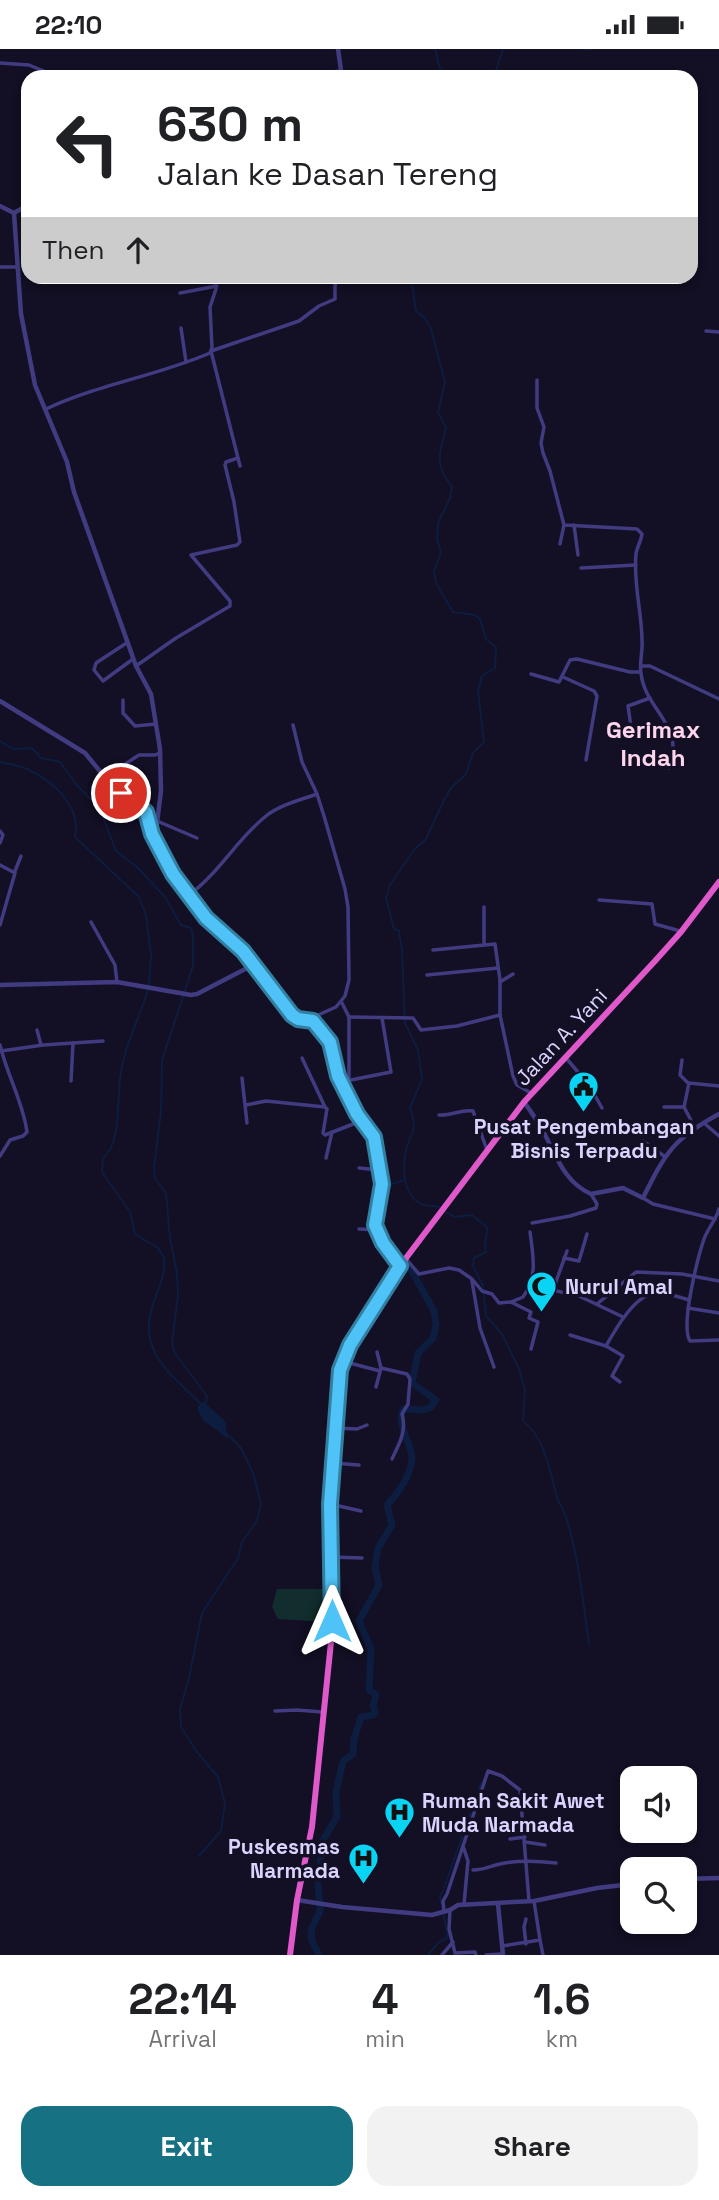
<!DOCTYPE html>
<style>
body{margin:0;font-family:"Space Grotesk",sans-serif;background:#f2f2f2;color:#202124;height:100vh;display:flex;flex-direction:column;font-size:26px;white-space:nowrap}
*{box-sizing:border-box;margin:0}
p{font-size:23px;color:#757577}
.icon{flex:none;width:38px;height:38px;fill:none;stroke:currentColor;stroke-width:2;stroke-linecap:round;stroke-linejoin:round}
.map{position:relative;height:1906px;overflow:hidden}
.panel{display:flex;flex-direction:column;background:#fff;flex:1}
.panel>*{flex:none}
.top-card{position:absolute;left:21px;top:21px;width:677px;height:214px;border-radius:21px;box-shadow:0 4px 10px #0003;background:#fff;color:#202124;overflow:hidden}
.tools{position:absolute;left:620px;top:1717px;display:grid;gap:14px}
.tools a{display:grid;place-items:center;width:77px;height:77px;border-radius:14px;background:#fff;box-shadow:0 4px 10px #0003;font-size:35px}
.pin{position:absolute;display:grid;place-items:center;width:60px;height:60px;color:#fff;margin:-30px;border:4px solid #fff;border-radius:50%;box-shadow:0 2px 7px #0007}
.me{position:absolute;width:77px;margin:-38px;rotate:0deg;stroke-linejoin:round;filter:drop-shadow(0 0 5px #0008)}
.turn{display:flex;align-items:center;gap:24px;height:147px;padding:0 21px;font-size:32px}
.turn .icon{width:91px;height:91px;stroke-width:2.5}
.turn b{display:block;font-size:49px;line-height:60px}
.then{display:flex;align-items:center;height:66px;padding:0 21px;background:#0003;gap:14px;font-size:26px}
.eta{display:flex;justify-content:space-evenly;align-items:center;height:119px;text-align:center}
.eta b{font-size:42px;font-weight:600;line-height:49px}
.primary-button{display:flex;gap:14px;margin-top:auto;padding:14px 21px}
.primary-button a{flex:1;height:80px;border-radius:21px;background:#167282;color:#fff;font-size:28px;font-weight:600;line-height:80px;text-align:center}
.primary-button a+a{background:#f2f2f2;color:#202124}
.status{display:flex;justify-content:space-between;align-items:center;height:49px;padding:0 35px;background:#fff;direction:ltr}
.status svg{height:19px;fill:currentColor}
.map>svg:first-child{display:block}
.green{fill:#122d2d}
.water{fill:#0c1d40}
.lines{fill:none;stroke-linecap:round;stroke-linejoin:round}
.stream{stroke:#0c1d40;stroke-width:2}
.river{stroke:#0c1d40;stroke-width:7}
.minor{stroke:#413c81;stroke-width:3.5}
.tertiary{stroke:#413c81;stroke-width:4.5}
.trunk{stroke:#df59cb;stroke-width:6}
.route-casing{stroke:#337fa1;stroke-width:18}
.route{stroke:#4fc3f7;stroke-width:12}
.labels{text-anchor:middle;dominant-baseline:central;stroke-width:7;stroke-linejoin:round;paint-order:stroke}
.street-label{font-size:21px;fill:#dad3fd;stroke:#130f24}
.poi-label{font-size:21px;font-weight:bold;fill:#dad3fd;stroke:#130f24;text-anchor:start}
.quarter-label{font-size:24px;font-weight:bold;fill:#fdd5ed;stroke:#130f24}
</style>
<div class="status"><b>22:10</b><svg viewBox="0 0 49 12"><path d="M0 12V9h3v3zM5 12V6h3v6zM10 12V3h3v9zM15 12V0h3v12zM26 1h20v11H26zM47 4h2v5h-2z"/></svg></div>
<div class="map">
<svg width="719" height="1906" viewBox="0 0 719 1906">
<rect width="100%" height="100%" fill="#130f24"/>
<path class="green" d="M277,1540H327L326,1573L278,1570L272,1558Z"/>
<path class="water" d="M203,1352L226,1373V1381L230,1388L227,1389L203,1371L197,1359Z"/>
<g class="lines">
<g class="stream">
<path d="M435,0L442,28"/>
<path d="M583,0H591"/>
<path d="M494,28L503,0"/>
<path d="M402,228L412,234L416,262L425,269L431,280L445,333L438,363L446,379C439,405 434,415 452,438L450,449L438,474L437,490L441,503L434,523L436,534L453,563L475,566L480,570L486,590L496,598L495,619L482,627L478,643L484,693L473,704L466,725L451,739L444,751L426,790L414,801L390,836L386,849L394,880L399,882L402,902L405,974L418,1001L422,1030L410,1059C411,1063 414,1070 414,1075C414,1084 408,1092 406,1101C401,1126 405,1160 437,1157L441,1160"/>
<path d="M0,692L13,700L32,699L41,709L60,713L76,735L100,760L116,802L138,819L165,848L181,876L191,879L193,889V917L162,1011L161,1062L154,1119L155,1130L166,1144L170,1189L177,1224L178,1246L172,1294L174,1303L207,1347L206,1353"/>
<path d="M0,713C9,715 19,716 27,720C53,732 82,757 75,788L139,848L146,866L151,906L149,936"/>
<path d="M148,941C139,971 123,999 120,1030C117,1052 121,1095 103,1109L102,1123L130,1163L135,1185L158,1199L164,1209C165,1229 159,1237 153,1255C137,1303 170,1324 201,1355"/>
<path d="M446,1163L455,1168L472,1166L487,1178C488,1187 483,1192 486,1203L474,1209L473,1217L483,1237L486,1267L502,1285L519,1320L525,1341L523,1372C546,1390 549,1421 557,1448C559,1455 564,1461 566,1468C579,1509 583,1553 589,1595"/>
<path d="M386,1194L379,1174L386,1137L404,1131"/>
<path d="M391,1202L409,1217"/>
<path d="M199,1807L221,1782L225,1754L218,1728L197,1703L181,1678L180,1660L189,1629L202,1564L238,1509L242,1493L257,1472L261,1454L253,1424L241,1399L230,1388"/>
<path d="M444,1839L481,1734"/>
<path d="M428,1906L439,1893L448,1889L440,1847L443,1842"/>
</g>
<path class="river" d="M319,1906L312,1892L311,1881L320,1862L318,1834L323,1791L337,1768L336,1743L343,1712L353,1705L354,1690L361,1668L373,1666L375,1663L373,1657L376,1646L369,1641L371,1600L359,1572L379,1536L375,1518L378,1499L392,1476L387,1456C398,1444 412,1426 412,1408C411,1392 395,1375 404,1360L424,1361L431,1358L436,1351L412,1334L418,1304L433,1289L436,1276L434,1262L409,1217"/>
<g class="minor">
<path d="M0,14L29,16L46,23L48,28"/>
<path d="M306,27L340,22"/>
<path d="M0,218H17"/>
<path d="M180,244L217,237"/>
<path d="M181,279L186,313"/>
<path d="M706,282L719,283"/>
<path d="M537,331V359L544,378L541,394L543,404L550,422L564,476L637,480L642,485C641,492 637,498 636,505C633,535 642,563 642,592C643,603 639,614 641,624C645,662 686,675 669,719"/>
<path d="M46,360C99,335 157,327 210,304L212,299L210,258L216,240L215,228"/>
<path d="M240,417L211,302L299,272L319,257L335,250V236L340,228"/>
<path d="M574,476L578,506"/>
<path d="M560,495L564,476"/>
<path d="M581,519L636,516"/>
<path d="M128,593L96,614L94,621L103,632L133,610"/>
<path d="M136,617L176,589L230,557V552L191,506L237,496L240,493L234,453L225,416L226,413L238,409"/>
<path d="M641,617H650L719,650"/>
<path d="M531,625L559,633L570,611L577,610L630,623H640"/>
<path d="M563,628L594,642L597,647L586,711"/>
<path d="M123,651V664L135,677L156,675"/>
<path d="M293,676L302,713L317,745L324,767L345,840L348,858L349,931L345,947L336,958L309,970"/>
<path d="M632,685L628,657L650,649"/>
<path d="M104,729L139,706H155L160,704"/>
<path d="M157,772L197,789"/>
<path d="M0,782L3,786L0,794"/>
<path d="M0,816L15,824L0,876"/>
<path d="M15,822L21,807"/>
<path d="M189,846C220,823 237,790 266,767C280,756 300,751 317,745"/>
<path d="M599,851L652,855L655,875L680,882"/>
<path d="M484,858V895"/>
<path d="M91,873L115,916L117,933"/>
<path d="M433,901L495,895L500,931V966L513,1027L517,1036L531,1044"/>
<path d="M427,926L498,919"/>
<path d="M500,933L513,925"/>
<path d="M342,954L349,968V1030"/>
<path d="M349,968L413,969L421,981L457,977L500,966"/>
<path d="M37,981L41,996"/>
<path d="M0,996C7,1026 23,1053 27,1083L23,1087L10,1091L0,1107"/>
<path d="M1,1002L43,996L103,992"/>
<path d="M302,1009L325,1058"/>
<path d="M566,1009L589,1036L602,1059"/>
<path d="M682,1011L680,1026L688,1034"/>
<path d="M242,1029L247,1074"/>
<path d="M71,1032L73,994"/>
<path d="M341,1033L391,1023L382,969"/>
<path d="M246,1056L266,1052L325,1058L327,1060L323,1084L325,1086L361,1072"/>
<path d="M664,1058H684L695,1079"/>
<path d="M684,1058L689,1034L719,1037"/>
<path d="M439,1066C452,1067 461,1060 473,1062L487,1101"/>
<path d="M704,1074L719,1087"/>
<path d="M643,1092L664,1107"/>
<path d="M326,1109L332,1083"/>
<path d="M359,1119L380,1121"/>
<path d="M643,1149L653,1155L715,1170"/>
<path d="M719,1160C716,1171 708,1179 704,1190C698,1208 680,1277 690,1292L719,1291"/>
<path d="M532,1174L570,1167L596,1159L597,1155L591,1145"/>
<path d="M359,1180L377,1181"/>
<path d="M564,1209L579,1212L587,1185"/>
<path d="M406,1210L419,1225L449,1219L459,1221L472,1230L482,1242L492,1245L499,1254L511,1253L523,1248C538,1228 533,1206 530,1183"/>
<path d="M472,1232L480,1279L494,1318"/>
<path d="M530,1236L579,1247L623,1268"/>
<path d="M553,1241L567,1202"/>
<path d="M511,1253L531,1263L529,1269L538,1273L531,1300"/>
<path d="M597,1255L636,1223L682,1225L719,1232"/>
<path d="M688,1259L719,1264"/>
<path d="M570,1286L606,1297L623,1307L612,1327L620,1333"/>
<path d="M606,1297C615,1281 635,1245 656,1244C667,1243 679,1248 689,1251"/>
<path d="M342,1312L380,1322"/>
<path d="M381,1319L407,1325L410,1330L408,1355L402,1365C407,1382 399,1395 392,1410"/>
<path d="M376,1338L381,1319L377,1303"/>
<path d="M335,1379L357,1380L367,1376"/>
<path d="M333,1414L359,1416"/>
<path d="M330,1455L361,1462"/>
<path d="M331,1508L362,1509"/>
<path d="M275,1662L297,1661L322,1663"/>
<path d="M487,1770L523,1776"/>
<path d="M524,1780L554,1783"/>
<path d="M510,1790L525,1788"/>
<path d="M525,1793L545,1796"/>
<path d="M463,1797L468,1812L464,1855"/>
<path d="M473,1821C485,1821 490,1817 500,1815C518,1811 539,1812 556,1814"/>
<path d="M450,1861L449,1880L455,1904L475,1903L476,1906"/>
<path d="M444,1862L443,1852L447,1845L488,1722L502,1727L520,1741L529,1852"/>
<path d="M526,1870L524,1878L526,1895"/>
<path d="M540,1891L543,1906"/>
<path d="M502,1897L540,1891L534,1852"/>
<path d="M442,1906L453,1893"/>
<path d="M486,1906L502,1905"/>
</g>
<g class="tertiary">
<path d="M338,0L342,28"/>
<path d="M0,157L14,164L28,156"/>
<path d="M14,164L21,265L35,336L67,413L74,443L136,617L151,645L160,700L161,742L155,790"/>
<path d="M0,652L85,704L112,737L145,761L152,785L173,825L203,866L243,902L292,966L298,970L313,972L330,993L338,1027L361,1072L374,1088L382,1134L375,1176L383,1194L400,1217"/>
<path d="M0,936L117,933L191,946L197,945L253,916"/>
<path d="M524,1053C531,1063 538,1072 543,1082C556,1106 564,1133 591,1145L623,1139L643,1149C666,1103 673,1090 719,1065"/>
<path d="M684,1830L719,1829"/>
<path d="M297,1851L342,1858L432,1866L450,1861L458,1856L534,1852L597,1839L632,1835"/>
<path d="M498,1855L503,1906"/>
</g>
<path class="trunk" d="M290,1906L297,1851L312,1778L331,1593L330,1455L339,1327L345,1306L400,1217L524,1053L655,912L681,883L719,833"/>
</g>
<g class="lines">
<defs>
<path id="route" d="M121,744L146,763L152,785L173,825L206,869L243,902L292,966L298,970L313,972L330,993L338,1027L357,1065L374,1088L382,1135L375,1176L383,1194L400,1217L350,1296L340,1321L330,1455L332,1572"/>
</defs>
<use href="#route" class="route-casing"/>
<use href="#route" class="route"/>
</g>
<defs>
<symbol id="civic-pin" viewBox="-11 -11 22 30"><path d="M0 17L-7.5 6A9.5 9.5 0 1 1 7.5 6Z" fill="#09d4f4" stroke="#130f24"/><path d="M-.6-6.5H3V-4.5H.6V-3L4-1V1h2V6H-6V1h2V-1L-.6-3ZM-1.2 2.5V6h2.4V2.5Z" fill="#111"/></symbol>
<symbol id="mosque-pin" viewBox="-11 -11 22 30"><path d="M0 17L-7.5 6A9.5 9.5 0 1 1 7.5 6Z" fill="#09d4f4" stroke="#130f24"/><path d="M3.5-4.9A6 6 0 1 0 3.5 4.9A5 5 0 1 1 3.5-4.9Z" fill="#111"/></symbol>
<symbol id="hospital-pin" viewBox="-11 -11 22 30"><path d="M0 17L-7.5 6A9.5 9.5 0 1 1 7.5 6Z" fill="#09d4f4" stroke="#130f24"/><path d="M-5-5h3v3.5h4V-5h3V5h-3V1.5h-4V5h-3Z" fill="#111"/></symbol>
</defs>
<g fill-rule="evenodd">
<use href="#civic-pin" x="566" y="1020" width="35" height="47"/>
<use href="#mosque-pin" x="524" y="1220" width="35" height="47"/>
<use href="#hospital-pin" x="382" y="1746" width="35" height="47"/>
<use href="#hospital-pin" x="346" y="1792" width="35" height="47"/>
</g>
<g class="labels">
<g class="street-label">
<text transform="translate(561 988) rotate(-47)">Jalan A. Yani</text>
</g>
<g class="poi-label">
<text x="584" y="1077" text-anchor="middle">Pusat Pengembangan<tspan x="584" dy="24">Bisnis Terpadu</tspan></text>
<text x="565" y="1237">Nurul Amal</text>
<text x="422" y="1751">Rumah Sakit Awet<tspan x="422" dy="24">Muda Narmada</tspan></text>
<text x="340" y="1797" text-anchor="end">Puskesmas<tspan x="340" dy="24">Narmada</tspan></text>
</g>
<g class="quarter-label">
<text x="653" y="680">Gerimax<tspan x="653" dy="28">Indah</tspan></text>
</g>
</g>
</svg>
<div class="tools">
<a><svg class="icon" aria-label="sound" viewBox="0 0 24 24"><path d="M4 9h4l5-4v14l-5-4H4zM17 9q2 3 0 6"/></svg></a>
<a><svg class="icon" aria-label="search" viewBox="0 0 24 24"><circle cx="10" cy="10" r="6"/><path d="M15 15l6 6"/></svg></a>
</div>
<div class="pin" style="left:121px;top:744px;background:#d93025"><svg class="icon" aria-label="arrive" viewBox="0 0 24 24"><path d="M6 21V4h12l-3 4 3 4H6"/></svg></div>
<svg class="me" style="left:332px;top:1572px" viewBox="-20 -20 40 40"><path d="M0-17L14 15 0 8-14 15z" fill="#4fc3f7" stroke="#fff" stroke-width="4"/></svg>
<div class="top-card">
<div class="turn"><svg class="icon" aria-label="left" viewBox="0 0 24 24"><path d="M17 20v-9H6M10 6l-5 5 5 5"/></svg><div><b>630 m</b>Jalan ke Dasan Tereng</div></div>
<div class="then">Then<svg class="icon" aria-label="ahead" viewBox="0 0 24 24"><path d="M12 20V5M6 11l6-6 6 6"/></svg></div>
</div>
</div>
<section class="panel">
<div class="eta">
<div><b>22:14</b><p>Arrival</p></div>
<div><b>4</b><p>min</p></div>
<div><b>1.6</b><p>km</p></div>
</div>
<div class="primary-button"><a>Exit</a><a>Share</a></div>
</section>
